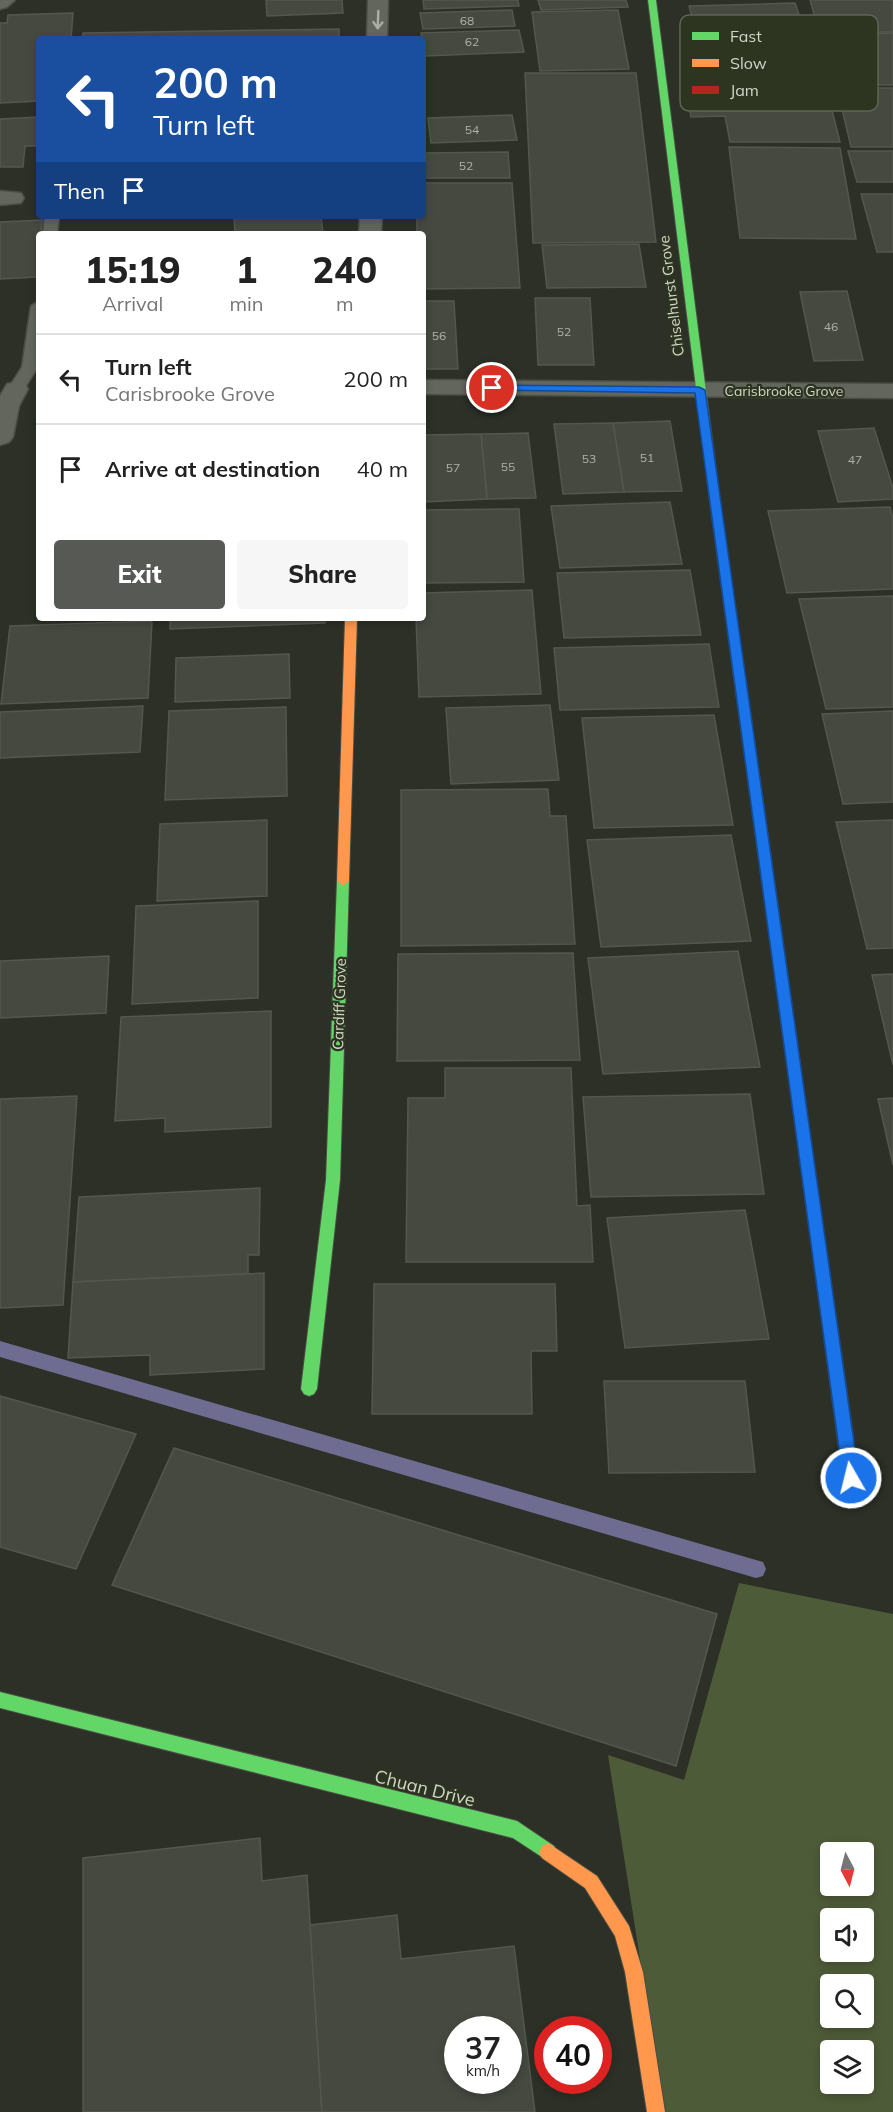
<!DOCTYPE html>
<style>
body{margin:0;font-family:Mulish,sans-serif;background:#f6f6f6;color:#222;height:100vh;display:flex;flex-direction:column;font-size:22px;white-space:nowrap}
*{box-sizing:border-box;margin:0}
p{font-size:20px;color:#767676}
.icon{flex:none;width:33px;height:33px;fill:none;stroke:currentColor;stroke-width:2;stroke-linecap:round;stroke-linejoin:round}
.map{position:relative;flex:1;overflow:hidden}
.details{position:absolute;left:36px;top:231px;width:390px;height:390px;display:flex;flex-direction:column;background:#fff;border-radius:6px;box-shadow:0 3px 9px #0003}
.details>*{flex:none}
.hud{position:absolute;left:36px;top:36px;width:390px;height:183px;border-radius:6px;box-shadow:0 3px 9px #0003;background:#1a4fa0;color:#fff;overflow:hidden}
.needle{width:39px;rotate:173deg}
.controls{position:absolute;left:820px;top:1842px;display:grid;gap:12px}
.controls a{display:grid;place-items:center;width:54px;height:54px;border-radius:6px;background:#fff;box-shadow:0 3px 9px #0003;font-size:30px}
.speed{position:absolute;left:444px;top:2016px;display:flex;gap:12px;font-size:30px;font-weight:700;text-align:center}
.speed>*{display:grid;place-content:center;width:78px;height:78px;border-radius:50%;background:#fff;box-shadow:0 3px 9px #0003;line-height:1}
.speed small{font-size:15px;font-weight:400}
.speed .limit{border:9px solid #d22;background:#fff;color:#111}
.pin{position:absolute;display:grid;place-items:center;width:51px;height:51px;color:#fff;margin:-26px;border:3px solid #fff;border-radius:50%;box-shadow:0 2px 6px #0007}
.me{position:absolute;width:66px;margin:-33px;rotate:352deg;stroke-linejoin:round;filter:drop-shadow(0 0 4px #0008)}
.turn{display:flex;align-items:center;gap:21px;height:126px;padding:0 18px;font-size:27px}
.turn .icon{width:78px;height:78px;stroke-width:2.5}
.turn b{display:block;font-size:42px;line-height:51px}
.then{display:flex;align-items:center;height:57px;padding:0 18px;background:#0003;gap:12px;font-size:22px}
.eta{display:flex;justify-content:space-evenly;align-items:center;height:102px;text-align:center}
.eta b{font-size:36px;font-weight:800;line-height:42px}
.cta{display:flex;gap:12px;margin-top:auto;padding:12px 18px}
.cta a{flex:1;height:69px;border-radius:6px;background:#575954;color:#fff;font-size:24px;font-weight:800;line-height:69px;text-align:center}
.cta a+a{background:#f6f6f6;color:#222}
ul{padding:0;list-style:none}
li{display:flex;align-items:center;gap:18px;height:90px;padding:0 18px;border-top:2px solid #e0e0e0}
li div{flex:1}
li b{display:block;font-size:22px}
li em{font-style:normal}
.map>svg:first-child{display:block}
.green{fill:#4e5b38;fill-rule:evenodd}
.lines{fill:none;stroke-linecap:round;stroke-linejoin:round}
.stream{fill:#6f6c91;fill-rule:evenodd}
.building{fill:#464940;stroke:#53574e;stroke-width:1.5;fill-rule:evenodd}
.lane-casing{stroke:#4a4d44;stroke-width:3}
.street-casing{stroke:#4a4d44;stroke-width:3}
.fast-casing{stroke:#4a4d44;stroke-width:2}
.slow-casing{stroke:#4a4d44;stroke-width:2}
.jam-casing{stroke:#4a4d44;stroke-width:2}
.lane{fill:#62665d;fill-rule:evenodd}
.street{fill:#62665d;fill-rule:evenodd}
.fast{fill:#63d668;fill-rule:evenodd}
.slow{fill:#ff974d;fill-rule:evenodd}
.jam{fill:#b3261e;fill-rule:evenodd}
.oneway{stroke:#aaafa3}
.route{fill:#1a73e8;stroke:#114b97;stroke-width:1.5}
.labels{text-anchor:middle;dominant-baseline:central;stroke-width:4.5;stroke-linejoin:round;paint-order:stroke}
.number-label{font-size:12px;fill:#aeb3a7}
.far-street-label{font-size:14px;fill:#d1d6c9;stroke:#2d3521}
.street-label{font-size:15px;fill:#d1d6c9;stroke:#2d3521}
.near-street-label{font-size:18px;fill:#d1d6c9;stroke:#2d3521}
.key{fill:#2d3521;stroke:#5e6553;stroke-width:1.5}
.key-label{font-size:16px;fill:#d1d6c9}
</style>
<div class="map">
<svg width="893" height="2112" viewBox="0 0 893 2112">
<rect width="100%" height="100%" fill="#2c3026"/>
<path class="green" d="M739,1583L893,1614V2112H664L608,1755L684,1780ZM831,1852H864V1886H831ZM831,1918H864V1952H831ZM831,1984H864V2018H831ZM831,2050H864V2084H831Z"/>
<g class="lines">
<path class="stream" d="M0,1341L756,1560L763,1562L766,1569L763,1576L756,1578L0,1357Z"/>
</g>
<g class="building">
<path d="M266,0H342L343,13L267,16Z"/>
<path d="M423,0H518L519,6L424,9Z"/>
<path d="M538,0H626L628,7L541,10Z"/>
<path d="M810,0H893V32H819Z"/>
<path d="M795,3L818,71L707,74L689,6Z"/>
<path d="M512,10L515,26L423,29L420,13Z"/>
<path d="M618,10L629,69L540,71L532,12Z"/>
<path d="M73,13L71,39H39V101L0,103V23H7L8,15Z"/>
<path d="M339,29V39H82L83,33Z"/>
<path d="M519,30L524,52L425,56L421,33Z"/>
<path d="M893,33V85H838L822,34Z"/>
<path d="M525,73H636L656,242L533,243Z"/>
<path d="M717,75H823L840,142H730L725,116L691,117L687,93L720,92Z"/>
<path d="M837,88H893V147H851Z"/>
<path d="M512,115L517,140L431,143L428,118Z"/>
<path d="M39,117V146H25L23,167H0V119Z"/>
<path d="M729,147L840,148L856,239L740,238Z"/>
<path d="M848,151H893V182H857Z"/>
<path d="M508,152L510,178H423V153Z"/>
<path d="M423,183H512L520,288L423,289V234H417V216H423Z"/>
<path d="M861,194H893V252H877Z"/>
<path d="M234,216H321L323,234H235Z"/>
<path d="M42,220L37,277L0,279V222Z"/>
<path d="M639,244L646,287L547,288L542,245Z"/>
<path d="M847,291L863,360L814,361L800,292Z"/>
<path d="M535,298H590L594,365H538Z"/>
<path d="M423,301H454L458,369H423Z"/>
<path d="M670,421L682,491L624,492L613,423Z"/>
<path d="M613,423L624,492L563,494L554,424Z"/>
<path d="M874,428L893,488V499L838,502L818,431Z"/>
<path d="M528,433L536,498L487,499L481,434Z"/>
<path d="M481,434L487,499L423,502V435Z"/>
<path d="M670,502L682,564L560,568L551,506Z"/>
<path d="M890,507L893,518V589L787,593L768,511Z"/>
<path d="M519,509L524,582L423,583V510Z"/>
<path d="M690,570L701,635L564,638L557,573Z"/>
<path d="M532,590L541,694L419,697L416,618H423V593Z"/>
<path d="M893,596V707L826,709L799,599Z"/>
<path d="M170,618H324L325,623L170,629Z"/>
<path d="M152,621L148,698L1,704L10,626Z"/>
<path d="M709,644L719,707L560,710L554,648Z"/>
<path d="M289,654L290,698L175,702L176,658Z"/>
<path d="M550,705L559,780L451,784L446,708Z"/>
<path d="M143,706L140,752L0,758V712Z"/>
<path d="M286,707L287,796L165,800L169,711Z"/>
<path d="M893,711V802L843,804L822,714Z"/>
<path d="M714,715L733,825L594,828L582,718Z"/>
<path d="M548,789L550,816H566L575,944L401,946V790Z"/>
<path d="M267,820V896L157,901L160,824Z"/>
<path d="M893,820V948L867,949L836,822Z"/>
<path d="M731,835L751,941L601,947L587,840Z"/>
<path d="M258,901V998L132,1004L136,906Z"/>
<path d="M738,951L760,1067L603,1074L588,958Z"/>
<path d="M573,953L580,1060L397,1061L398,954Z"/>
<path d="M109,956L106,1013L0,1018V961Z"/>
<path d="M893,974V1065L872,975Z"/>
<path d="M271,1011V1127L165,1132V1118L115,1121L121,1017Z"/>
<path d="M445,1068H571L577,1206L590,1205L593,1262H406L408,1098H445Z"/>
<path d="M750,1094L764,1194L591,1197L583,1097Z"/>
<path d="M77,1096L63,1305L0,1308V1099Z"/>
<path d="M893,1098V1165L878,1099Z"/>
<path d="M260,1188L259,1255H248V1274L73,1282L79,1197Z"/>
<path d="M745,1210L769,1339L625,1348L607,1218Z"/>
<path d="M264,1273V1369L150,1375V1355L68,1358L73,1282Z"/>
<path d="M374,1284H555L557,1351H531L532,1414H372Z"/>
<path d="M604,1381H745L755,1472L609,1473Z"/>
<path d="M0,1396L136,1434L76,1569L0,1547Z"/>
<path d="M174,1448L717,1614L676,1766L112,1585Z"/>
<path d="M260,1838L262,1881L307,1875L322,2112H83V1858Z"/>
<path d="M397,1915L401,1959L514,1946L535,2112H322L310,1925ZM458,2030H508V2080H458Z"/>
</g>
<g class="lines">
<defs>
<g id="lane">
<path d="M45,216H59L57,234H43Z"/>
<path d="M39,301L38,367L22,392H10L8,389L22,367L31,306Z"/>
</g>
<g id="street">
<path d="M0,0H15L7,7L0,9Z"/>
<path d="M368,0H388L387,39H367Z"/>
<path d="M0,191L21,193L24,198L21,203L0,205Z"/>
<path d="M360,216H382L381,234H359Z"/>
<path d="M423,380L893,384V398L423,394Z"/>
<path d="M16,382L25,384L28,389L19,406L13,437L9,442L0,445V396L7,384Z"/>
</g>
<g id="fast">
<path d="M648,0H656L721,509L716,512L711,509Z"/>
<path d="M758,805L764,809L826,1248L824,1252L819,1254L814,1252L812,1248L752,809Z"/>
<path d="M343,876L349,881L340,1180L317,1389L314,1394L309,1396L304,1394L301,1389L326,1180L337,881Z"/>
<path d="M0,1692L517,1821L554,1846L557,1852L554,1858L548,1861L513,1838L0,1708Z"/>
</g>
<g id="slow">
<path d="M716,506L721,509L764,809L758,813L752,809L711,509Z"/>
<path d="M345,618H357L349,881L343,886L337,881Z"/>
<path d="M548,1843L597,1876L629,1926L643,1972L665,2112H647L625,1972L615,1936L585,1888L542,1858L539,1852L542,1846Z"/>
</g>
<path id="jam" d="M819,1242L824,1244L826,1248L859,1478L857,1483L851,1485L845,1483L843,1478L812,1248L814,1244Z"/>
</defs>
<use href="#lane" class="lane-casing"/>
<use href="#street" class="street-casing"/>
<use href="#fast" class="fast-casing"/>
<use href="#slow" class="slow-casing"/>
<use href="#jam" class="jam-casing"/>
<use href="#lane" class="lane"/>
<use href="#street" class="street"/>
<use href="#fast" class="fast"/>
<use href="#slow" class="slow"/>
<use href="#jam" class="jam"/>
</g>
<defs><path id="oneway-shaft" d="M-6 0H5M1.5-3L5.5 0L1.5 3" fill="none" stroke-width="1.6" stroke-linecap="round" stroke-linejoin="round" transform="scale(1.5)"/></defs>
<use class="oneway" href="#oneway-shaft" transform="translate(378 20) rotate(92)"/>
<path class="route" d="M492,385L699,387L705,390L859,1478L857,1484L851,1486L846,1484L843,1478L695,393L489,390L487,388Z"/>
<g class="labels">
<g class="number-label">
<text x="467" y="20">68</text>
<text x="472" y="41">62</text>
<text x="472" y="129">54</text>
<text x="466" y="165">52</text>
<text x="831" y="326">46</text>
<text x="564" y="331">52</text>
<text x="439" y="335">56</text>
<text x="647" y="457">51</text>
<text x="589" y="458">53</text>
<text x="855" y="459">47</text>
<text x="508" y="466">55</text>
<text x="453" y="467">57</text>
</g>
<g class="far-street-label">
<text x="784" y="391">Carisbrooke Grove</text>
</g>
<g class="street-label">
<text transform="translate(671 296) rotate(-97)">Chiselhurst Grove</text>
<text transform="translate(339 1004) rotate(-88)">Cardiff Grove</text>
</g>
<g class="near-street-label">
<text transform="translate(425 1788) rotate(14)">Chuan Drive</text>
</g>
</g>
<rect x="680" y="15" width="198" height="96" rx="9" class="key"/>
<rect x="692" y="32" width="27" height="8" fill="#63d668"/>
<rect x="692" y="59" width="27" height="8" fill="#ff974d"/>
<rect x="692" y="86" width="27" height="8" fill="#b3261e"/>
<g class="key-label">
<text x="730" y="42">Fast</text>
<text x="730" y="69">Slow</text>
<text x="730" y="96">Jam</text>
</g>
</svg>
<div class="controls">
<a><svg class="needle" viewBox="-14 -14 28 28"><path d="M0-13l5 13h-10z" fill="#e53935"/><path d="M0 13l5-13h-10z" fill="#767676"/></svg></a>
<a><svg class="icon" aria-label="sound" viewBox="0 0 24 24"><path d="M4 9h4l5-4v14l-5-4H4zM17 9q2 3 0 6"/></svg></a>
<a><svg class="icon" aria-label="search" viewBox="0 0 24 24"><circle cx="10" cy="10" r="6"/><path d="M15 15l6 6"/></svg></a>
<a><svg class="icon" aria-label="layers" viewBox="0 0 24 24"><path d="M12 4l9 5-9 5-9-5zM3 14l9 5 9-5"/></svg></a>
</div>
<div class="speed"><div>37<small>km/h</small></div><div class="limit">40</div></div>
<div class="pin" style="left:492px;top:388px;background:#d93025"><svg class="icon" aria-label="arrive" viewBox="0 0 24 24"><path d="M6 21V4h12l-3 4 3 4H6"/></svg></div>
<svg class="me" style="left:851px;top:1478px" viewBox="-20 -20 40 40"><circle r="17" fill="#1a73e8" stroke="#fff" stroke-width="3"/><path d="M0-11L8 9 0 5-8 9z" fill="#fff"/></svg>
<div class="hud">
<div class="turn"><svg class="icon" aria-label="left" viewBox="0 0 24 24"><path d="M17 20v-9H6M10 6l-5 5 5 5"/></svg><div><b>200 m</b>Turn left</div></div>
<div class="then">Then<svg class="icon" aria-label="arrive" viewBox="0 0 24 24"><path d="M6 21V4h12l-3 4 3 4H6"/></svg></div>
</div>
<section class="details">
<div class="eta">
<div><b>15:19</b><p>Arrival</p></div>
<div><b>1</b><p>min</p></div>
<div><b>240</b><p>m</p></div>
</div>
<ul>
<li><svg class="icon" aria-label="left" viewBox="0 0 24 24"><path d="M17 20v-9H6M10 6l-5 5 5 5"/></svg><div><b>Turn left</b><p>Carisbrooke Grove</p></div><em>200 m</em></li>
<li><svg class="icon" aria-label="arrive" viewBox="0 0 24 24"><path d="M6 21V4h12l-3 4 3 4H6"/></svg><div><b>Arrive at destination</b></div><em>40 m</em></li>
</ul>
<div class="cta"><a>Exit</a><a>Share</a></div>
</section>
</div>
